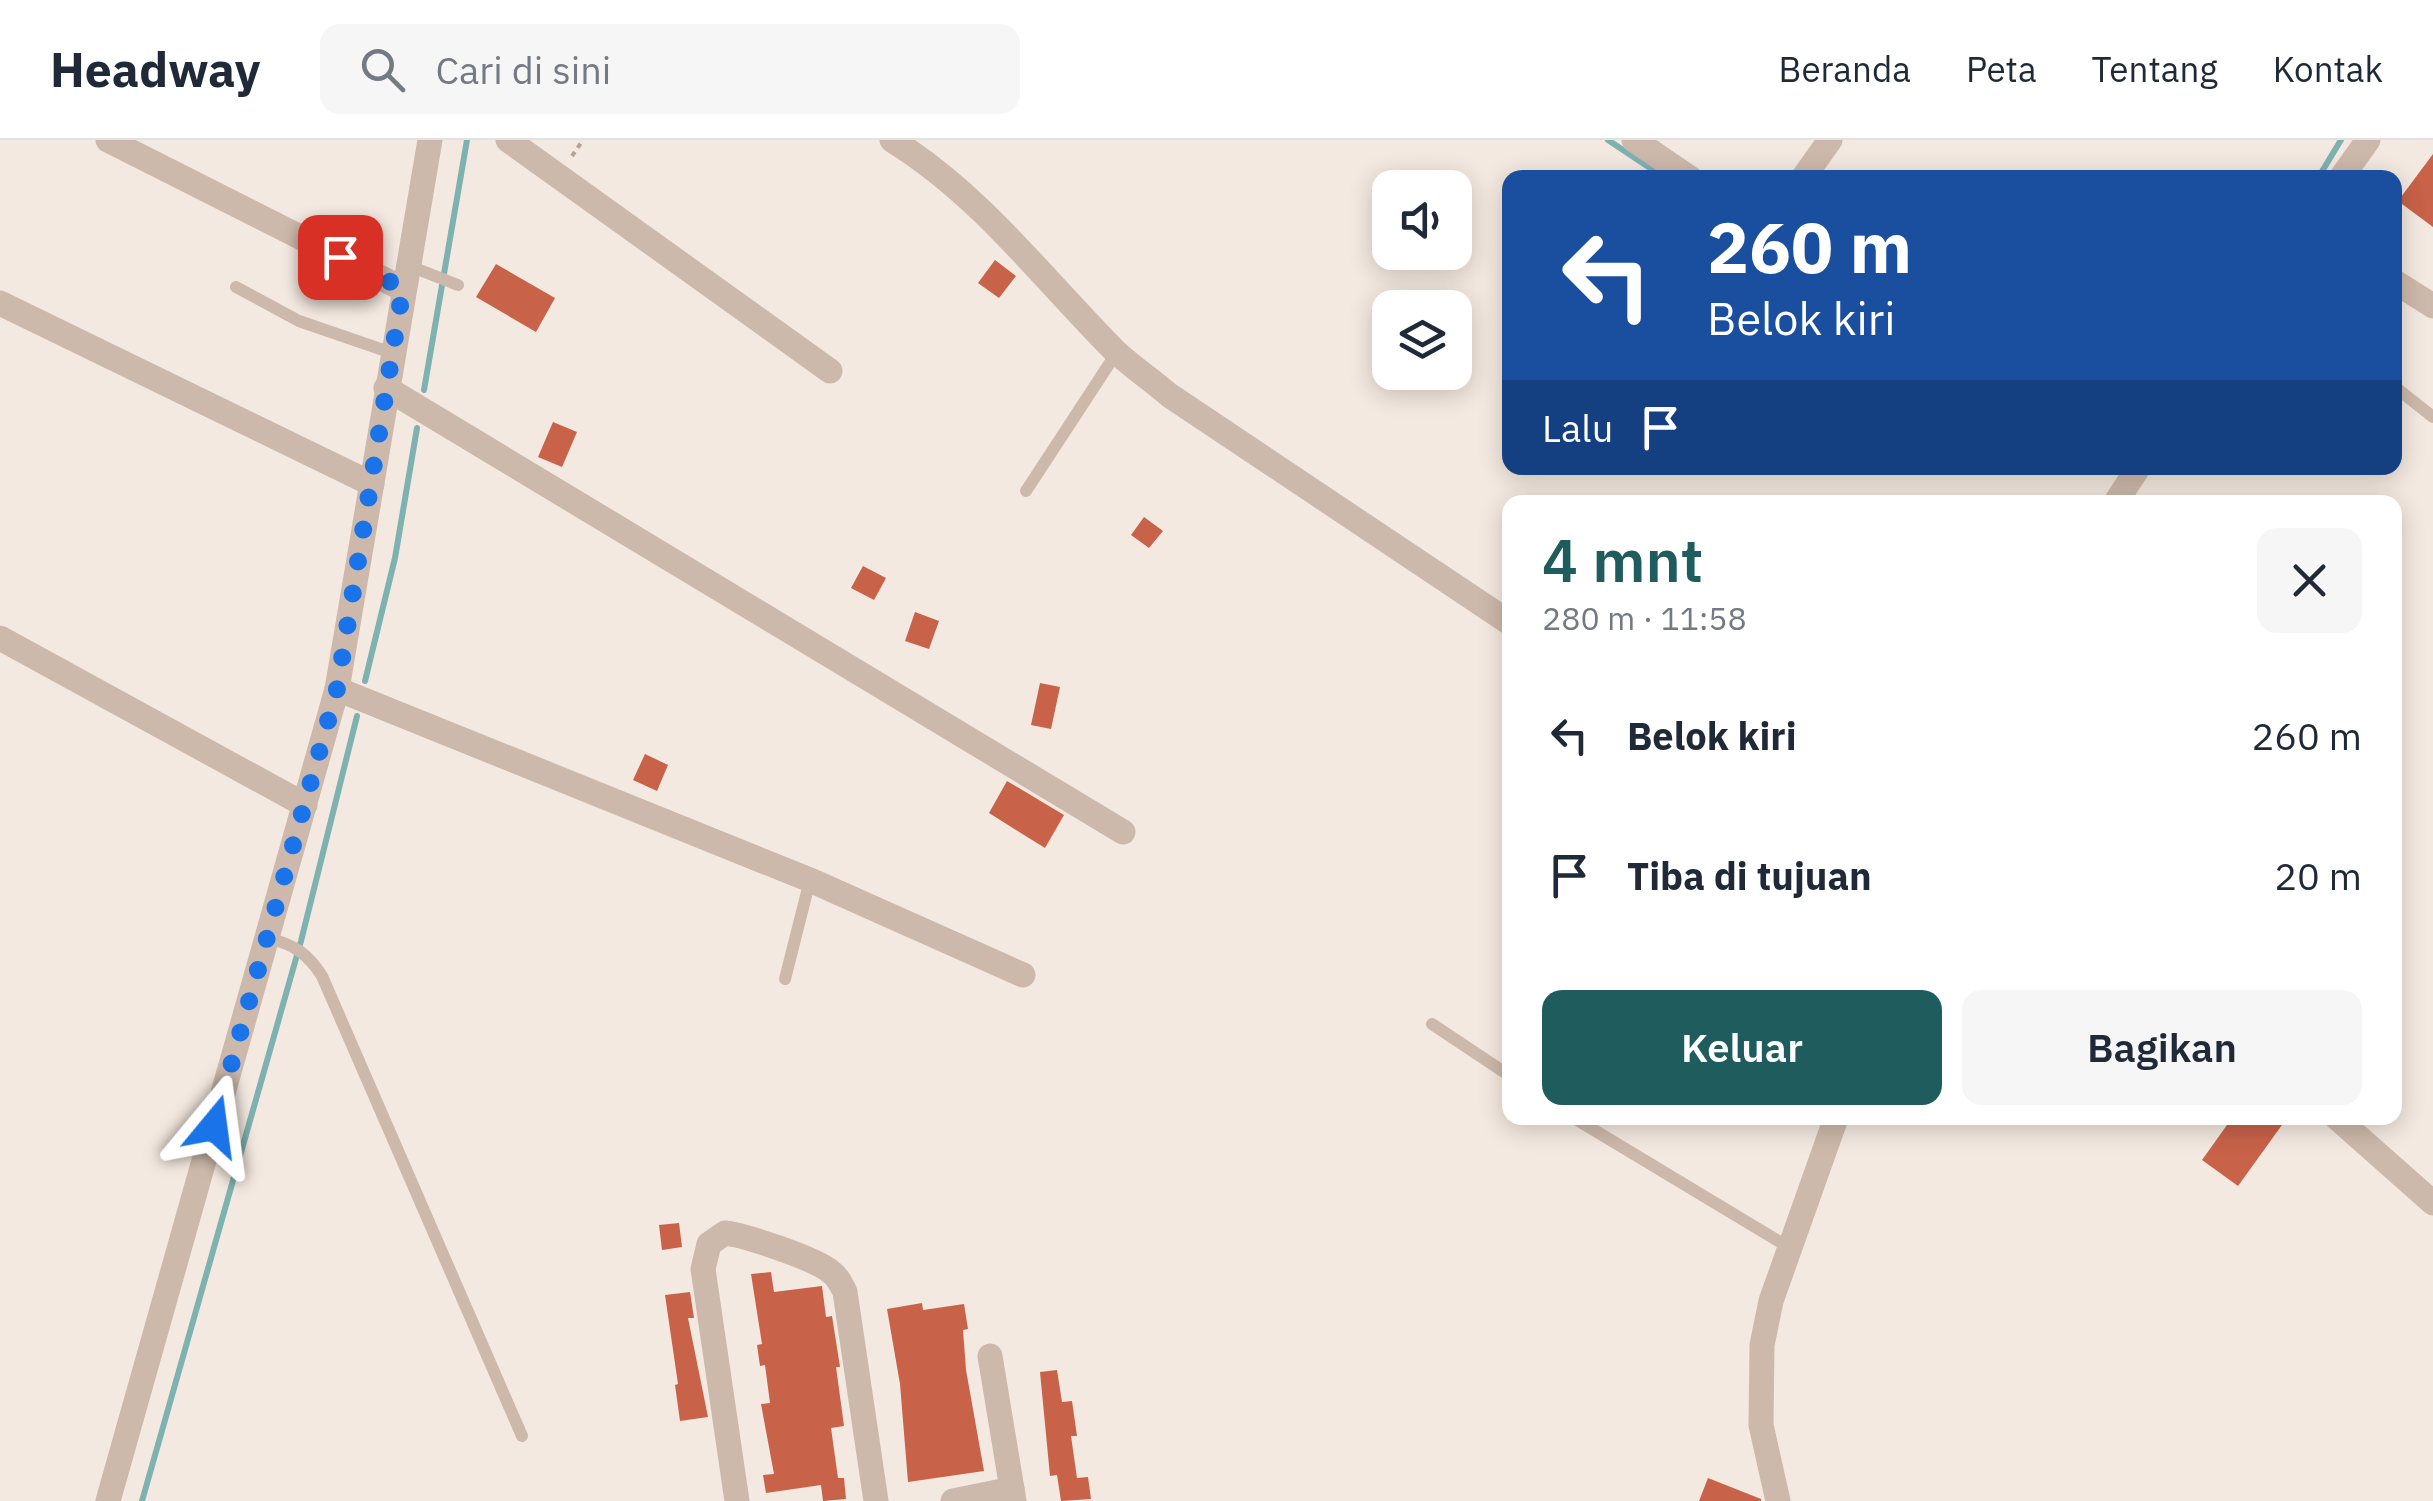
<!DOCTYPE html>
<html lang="id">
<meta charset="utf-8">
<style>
body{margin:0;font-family:"IBM Plex Sans",sans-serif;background:#f6f6f7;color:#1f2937;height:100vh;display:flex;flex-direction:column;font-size:38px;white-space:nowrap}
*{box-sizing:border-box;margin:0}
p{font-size:32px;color:#747a83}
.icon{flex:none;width:55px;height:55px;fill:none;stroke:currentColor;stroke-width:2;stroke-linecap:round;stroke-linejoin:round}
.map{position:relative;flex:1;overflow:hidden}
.side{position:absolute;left:1502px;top:355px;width:900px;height:630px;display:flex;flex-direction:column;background:#fff;border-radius:20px;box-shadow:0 5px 25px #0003}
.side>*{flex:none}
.guide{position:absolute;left:1502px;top:30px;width:900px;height:305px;border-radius:20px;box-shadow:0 5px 25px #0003;background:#1a4fa0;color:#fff;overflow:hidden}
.tools{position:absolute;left:1372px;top:30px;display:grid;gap:20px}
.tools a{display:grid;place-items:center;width:100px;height:100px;border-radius:20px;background:#fff;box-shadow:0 5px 25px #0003;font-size:50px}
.pin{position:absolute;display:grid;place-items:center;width:85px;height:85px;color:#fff;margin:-42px;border-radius:20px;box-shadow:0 5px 15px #0006}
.me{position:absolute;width:110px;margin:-55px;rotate:16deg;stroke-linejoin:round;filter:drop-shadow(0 0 8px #0008)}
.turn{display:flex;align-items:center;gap:35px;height:210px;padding:0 40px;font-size:45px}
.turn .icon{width:130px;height:130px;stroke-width:2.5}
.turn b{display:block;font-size:70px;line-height:85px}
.then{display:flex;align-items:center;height:95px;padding:0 40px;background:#0003;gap:20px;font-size:38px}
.round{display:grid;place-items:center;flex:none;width:105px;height:105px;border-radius:20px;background:#f6f6f7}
.head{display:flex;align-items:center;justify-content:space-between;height:170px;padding:0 40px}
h1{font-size:60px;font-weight:600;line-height:75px;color:#1e5c5d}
.cta{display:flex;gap:20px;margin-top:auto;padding:20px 40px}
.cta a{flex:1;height:115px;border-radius:20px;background:#1e5c5d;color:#fff;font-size:40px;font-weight:600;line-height:115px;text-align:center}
.cta a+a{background:#f6f6f7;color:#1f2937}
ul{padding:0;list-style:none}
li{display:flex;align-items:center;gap:30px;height:140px;padding:0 40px}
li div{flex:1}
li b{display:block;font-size:38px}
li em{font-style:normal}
header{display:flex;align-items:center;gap:60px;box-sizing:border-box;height:140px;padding:0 50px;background:#fff;border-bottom:2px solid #e0e1e3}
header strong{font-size:48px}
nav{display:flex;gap:55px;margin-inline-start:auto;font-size:35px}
.search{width:700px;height:90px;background:#f6f6f7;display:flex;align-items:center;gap:25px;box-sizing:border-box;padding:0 35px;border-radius:20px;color:#747a83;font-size:38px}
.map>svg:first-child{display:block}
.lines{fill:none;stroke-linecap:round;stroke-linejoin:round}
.stream{stroke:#7eb2b1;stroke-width:6}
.building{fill:#c86249}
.path{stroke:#b8a295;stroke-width:4;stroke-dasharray:5 5;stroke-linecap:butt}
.service{stroke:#cdb9ab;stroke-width:12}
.minor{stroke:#cdb9ab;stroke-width:25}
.tertiary{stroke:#cdb9ab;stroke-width:25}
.route{stroke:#1a73e8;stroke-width:18;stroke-dasharray:0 32.4}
</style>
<header>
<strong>Headway</strong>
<div class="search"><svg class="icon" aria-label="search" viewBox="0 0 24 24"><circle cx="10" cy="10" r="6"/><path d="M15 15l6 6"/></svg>Cari di sini</div>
<nav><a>Beranda</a><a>Peta</a><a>Tentang</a><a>Kontak</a></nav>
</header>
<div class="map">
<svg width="2433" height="1361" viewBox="0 0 2433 1361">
<rect width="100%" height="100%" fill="#f4e9e0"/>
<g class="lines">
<g class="stream">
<path d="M1608,0L1665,38"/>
<path d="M2318,38L2341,0"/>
<path d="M424,250L467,0"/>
<path d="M2108,328L2112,330"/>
<path d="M365,541L395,418L417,288"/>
<path d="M142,1361L301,801L357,576"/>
</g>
</g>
<g class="building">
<path d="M2433,14V87L2398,61Z"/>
<path d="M995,120L1016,136L999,158L978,143Z"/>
<path d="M496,124L555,158L536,192L476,157Z"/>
<path d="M553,282L577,292L562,327L538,317Z"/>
<path d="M1144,377L1163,391L1149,408L1131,395Z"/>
<path d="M863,426L886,438L874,460L851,448Z"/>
<path d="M915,472L939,481L929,509L905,501Z"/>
<path d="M1040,543L1060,547L1051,589L1031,585Z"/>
<path d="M645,614L668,625L657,651L633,640Z"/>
<path d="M1007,641L1064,675L1045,708L989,673Z"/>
<path d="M2232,978H2287L2238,1046L2202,1020Z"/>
<path d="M679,1083L682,1107L662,1110L659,1085Z"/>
<path d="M771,1132L774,1152L822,1146L826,1177L832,1176L840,1227H836L844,1286L831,1288L838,1338H844L846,1359L823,1361L821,1345L766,1353L763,1335L774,1334L761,1264L770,1263L765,1225L760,1226L757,1205L762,1204L751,1134Z"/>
<path d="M690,1152L694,1178H688L708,1277L680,1281L675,1245L678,1244L665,1155Z"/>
<path d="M922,1163L923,1170L964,1164L968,1189L963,1190L966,1230L984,1331L908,1342L900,1244L887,1169Z"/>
<path d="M1057,1230L1062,1262L1072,1261L1077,1296H1071L1077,1338L1088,1337L1091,1359L1061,1361L1057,1335L1050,1336L1040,1232Z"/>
<path d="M1708,1338L1761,1359V1361H1699Z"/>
</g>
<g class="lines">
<path class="path" d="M572,16L583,0"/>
<g class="service">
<path d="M407,125L458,145"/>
<path d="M236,147L299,181L392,213"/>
<path d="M2395,247L2433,277"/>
<path d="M1026,351L1117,212"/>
<path d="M267,798C294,804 308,814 322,836L522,1296"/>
<path d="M785,839L810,740"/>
<path d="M1432,884L1510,936"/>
<path d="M1574,978L1790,1108"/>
</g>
<g class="minor">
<path d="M108,0L403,149"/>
<path d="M508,0L830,231"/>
<path d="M892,0C981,55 1042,138 1115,211C1132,227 1152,240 1169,255L1510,483"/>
<path d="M1634,0L1690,38"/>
<path d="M1803,38L1830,0"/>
<path d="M2341,38L2368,0"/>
<path d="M2395,142L2433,166"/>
<path d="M0,163L372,344"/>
<path d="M386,248L1123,692"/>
<path d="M2116,362L2138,328"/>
<path d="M0,498L305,665"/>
<path d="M337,549L810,740L1023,835"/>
<path d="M2337,978L2433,1063"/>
<path d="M990,1216L1012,1349"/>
<path d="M737,1361L703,1129L709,1104L725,1093C745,1095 816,1119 831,1132C838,1137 841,1144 845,1152L876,1361"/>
<path d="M953,1361L1012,1349L1014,1361"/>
<path d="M1778,1361L1761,1285L1762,1205L1771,1161L1836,978"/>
</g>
<path class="tertiary" d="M108,1361L337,549L430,0"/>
</g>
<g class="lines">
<path class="route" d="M214,986L337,549L403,148L340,117"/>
</g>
</svg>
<div class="tools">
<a><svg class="icon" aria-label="sound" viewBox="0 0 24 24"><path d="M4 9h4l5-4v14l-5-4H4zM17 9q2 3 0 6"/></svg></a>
<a><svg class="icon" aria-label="layers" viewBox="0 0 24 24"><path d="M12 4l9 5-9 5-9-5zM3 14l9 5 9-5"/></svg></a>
</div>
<div class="pin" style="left:340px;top:117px;background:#d93025"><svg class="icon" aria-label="arrive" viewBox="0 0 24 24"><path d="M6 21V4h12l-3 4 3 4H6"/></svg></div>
<svg class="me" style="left:214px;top:986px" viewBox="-20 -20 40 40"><path d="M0-17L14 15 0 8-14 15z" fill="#1a73e8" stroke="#fff" stroke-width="4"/></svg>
<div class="guide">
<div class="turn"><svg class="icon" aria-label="left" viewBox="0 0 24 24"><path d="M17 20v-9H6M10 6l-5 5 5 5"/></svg><div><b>260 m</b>Belok kiri</div></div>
<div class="then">Lalu<svg class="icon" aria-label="arrive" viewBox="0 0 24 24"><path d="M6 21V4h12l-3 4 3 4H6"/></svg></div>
</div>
<section class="side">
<div class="head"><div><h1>4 mnt</h1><p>280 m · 11:58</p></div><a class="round"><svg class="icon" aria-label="close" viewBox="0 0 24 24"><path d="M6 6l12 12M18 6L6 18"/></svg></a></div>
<ul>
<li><svg class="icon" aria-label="left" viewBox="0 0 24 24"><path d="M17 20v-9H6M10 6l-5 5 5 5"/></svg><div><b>Belok kiri</b></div><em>260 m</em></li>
<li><svg class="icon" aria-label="arrive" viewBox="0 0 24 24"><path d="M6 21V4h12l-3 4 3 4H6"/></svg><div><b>Tiba di tujuan</b></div><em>20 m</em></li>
</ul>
<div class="cta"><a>Keluar</a><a>Bagikan</a></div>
</section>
</div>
